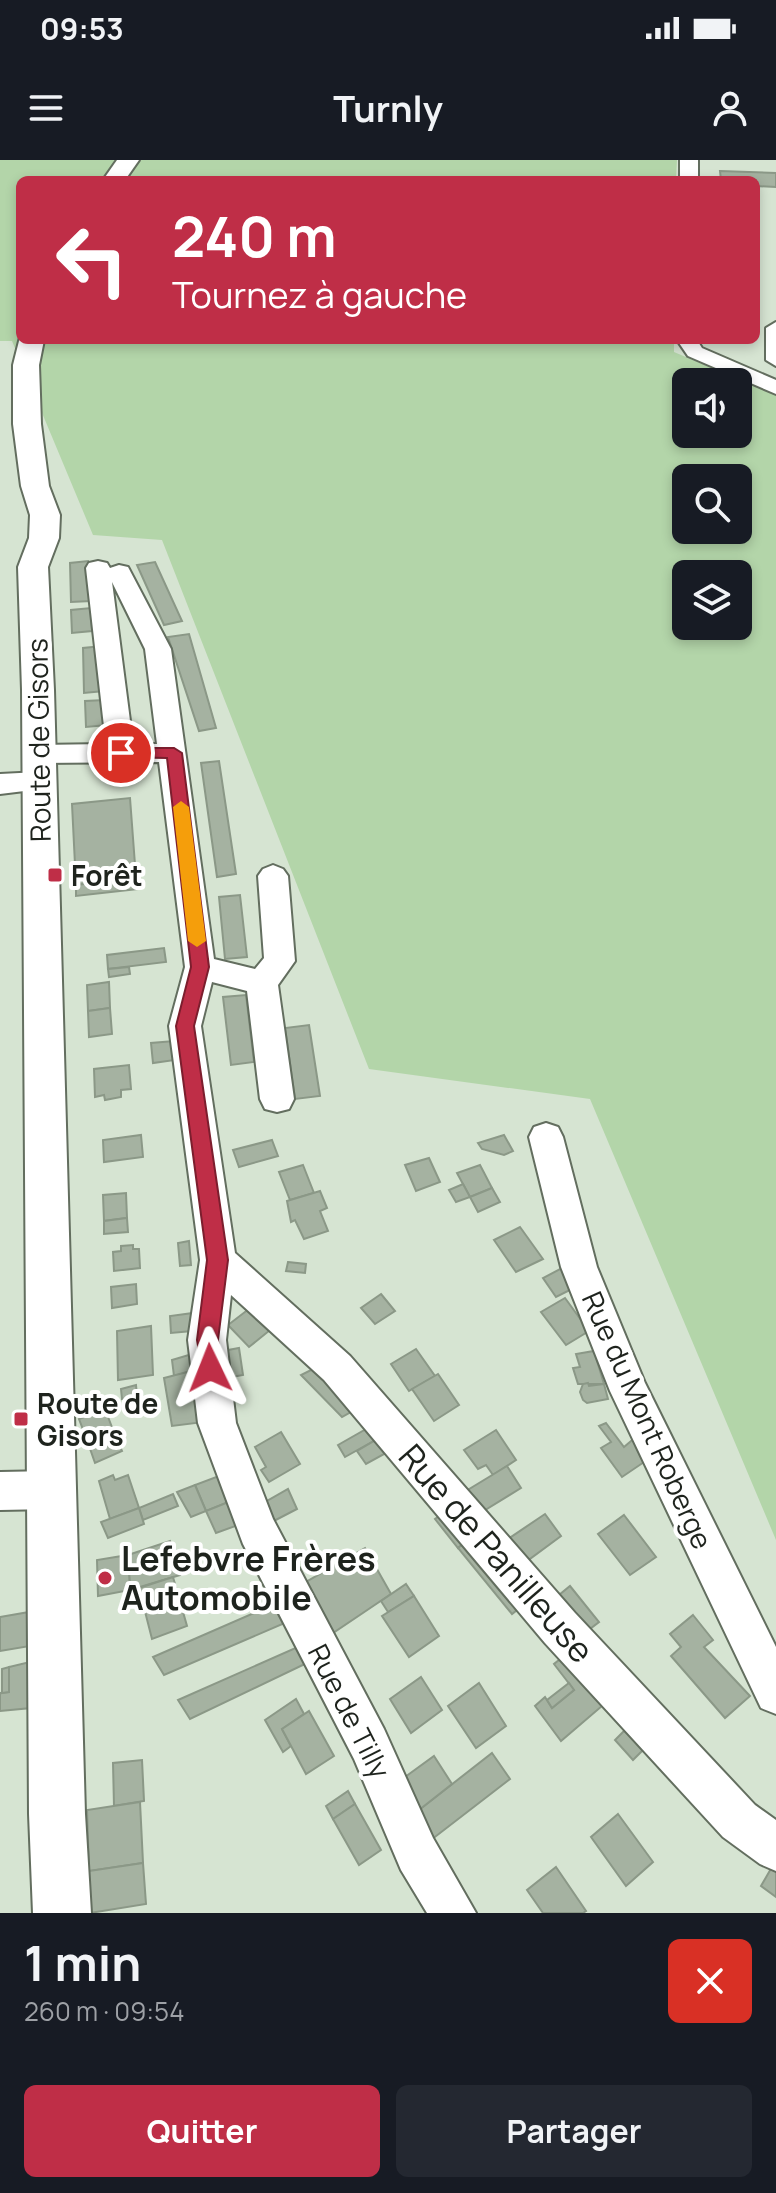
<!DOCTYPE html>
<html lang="fr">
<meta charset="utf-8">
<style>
body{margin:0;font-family:Manrope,sans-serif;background:#242831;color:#f1f3f6;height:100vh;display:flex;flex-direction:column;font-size:30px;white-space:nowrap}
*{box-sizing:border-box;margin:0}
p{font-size:26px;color:#9ea1a6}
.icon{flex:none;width:44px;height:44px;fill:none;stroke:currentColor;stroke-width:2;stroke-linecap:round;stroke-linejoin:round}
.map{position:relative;height:1753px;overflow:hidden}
.drawer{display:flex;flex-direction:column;background:#171b24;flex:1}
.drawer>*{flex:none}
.hud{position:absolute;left:16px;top:16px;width:744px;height:168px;border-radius:12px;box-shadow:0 4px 12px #0003;background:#bf2e47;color:#fff;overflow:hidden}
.controls{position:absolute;left:672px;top:208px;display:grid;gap:16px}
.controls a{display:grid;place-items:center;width:80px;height:80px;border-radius:12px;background:#171b24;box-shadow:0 4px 12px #0003;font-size:40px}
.pin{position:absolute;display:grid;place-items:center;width:68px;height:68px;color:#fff;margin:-34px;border:4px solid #fff;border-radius:50%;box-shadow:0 2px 8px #0007}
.me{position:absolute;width:88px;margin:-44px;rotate:358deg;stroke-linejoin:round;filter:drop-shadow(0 0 6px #0008)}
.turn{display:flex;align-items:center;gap:28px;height:168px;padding:0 24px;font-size:36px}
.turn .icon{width:104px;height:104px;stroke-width:2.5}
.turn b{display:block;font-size:56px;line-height:68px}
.round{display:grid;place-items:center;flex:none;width:84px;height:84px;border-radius:12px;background:#242831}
.summary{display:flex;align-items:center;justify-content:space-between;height:136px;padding:0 24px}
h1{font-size:48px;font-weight:700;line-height:60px}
.cta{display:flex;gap:16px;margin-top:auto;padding:16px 24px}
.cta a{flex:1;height:92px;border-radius:12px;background:#bf2e47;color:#fff;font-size:32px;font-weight:700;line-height:92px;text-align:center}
.cta a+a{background:#242831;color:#f1f3f6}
.status{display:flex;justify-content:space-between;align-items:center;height:56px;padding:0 40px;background:#171b24;direction:ltr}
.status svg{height:22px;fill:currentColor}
header{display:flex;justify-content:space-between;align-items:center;height:104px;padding:0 24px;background:#171b24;font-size:36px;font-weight:700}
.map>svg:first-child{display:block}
.green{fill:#b3d5a9;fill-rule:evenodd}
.building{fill:#a5b2a1;stroke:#8b9887;stroke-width:2}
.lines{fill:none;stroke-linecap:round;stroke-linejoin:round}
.minor-casing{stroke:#636e5f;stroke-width:4}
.major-casing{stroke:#636e5f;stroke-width:4}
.minor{fill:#fff;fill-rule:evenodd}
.major{fill:#fff;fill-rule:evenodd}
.route{fill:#bf2e47;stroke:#7c1e2e;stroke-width:2}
.slow{fill:#f59e0b}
.poi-dot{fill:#bf2e47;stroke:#fff;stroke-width:3}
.labels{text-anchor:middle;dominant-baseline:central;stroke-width:8;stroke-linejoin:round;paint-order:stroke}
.street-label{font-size:28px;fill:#1e231d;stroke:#fff}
.poi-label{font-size:28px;font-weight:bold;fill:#1e231d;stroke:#fff;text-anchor:start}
.near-street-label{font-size:34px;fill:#1e231d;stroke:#fff}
.near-poi-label{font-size:34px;font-weight:bold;fill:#1e231d;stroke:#fff;text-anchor:start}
</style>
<div class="status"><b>09:53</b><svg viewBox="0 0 49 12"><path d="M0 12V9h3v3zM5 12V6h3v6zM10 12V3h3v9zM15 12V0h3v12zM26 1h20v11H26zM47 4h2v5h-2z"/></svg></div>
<header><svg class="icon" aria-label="menu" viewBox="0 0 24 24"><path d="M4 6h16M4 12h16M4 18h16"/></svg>Turnly<svg class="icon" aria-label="person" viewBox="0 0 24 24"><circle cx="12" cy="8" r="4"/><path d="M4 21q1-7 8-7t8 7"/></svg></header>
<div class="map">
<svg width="776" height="1753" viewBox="0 0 776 1753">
<rect width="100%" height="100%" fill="#d6e4d2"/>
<path class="green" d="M0,0H677L676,20H20V180H674V192L776,235V1380L590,939L369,909L162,380L93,375L12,181H0ZM686,222H738V274H686ZM686,318H738V370H686ZM686,414H738V466H686Z"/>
<g class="building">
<path d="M720,11L776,13V27L756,26V20H721Z"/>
<path d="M88,401L91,441L71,442L70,403Z"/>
<path d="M155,402L182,461L164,465L137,405Z"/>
<path d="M91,448L92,471L72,473L71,450Z"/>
<path d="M189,474L216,568L199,571L168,477Z"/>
<path d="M102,486L104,531L84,533L83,488Z"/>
<path d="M105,540L107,565L86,567L85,541Z"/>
<path d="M219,601L236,714L217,717L201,603Z"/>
<path d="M130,638L136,718L76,725L72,644Z"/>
<path d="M136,718L137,729L76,736V725Z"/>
<path d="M240,735L247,797L225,799L219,737Z"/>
<path d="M164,788L166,802L108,809L107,795Z"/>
<path d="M129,807L130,814L109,817L108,809Z"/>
<path d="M109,822L110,848L88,851L87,825Z"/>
<path d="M246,835L254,902L231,905L223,837Z"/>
<path d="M110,848L112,874L89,877L88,851Z"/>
<path d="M309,865L320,936L295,939L285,868Z"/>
<path d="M174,881L175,900L153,903L151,883Z"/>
<path d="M129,905L131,929L121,930V937L105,940L104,935L95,937L94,909Z"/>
<path d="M141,975L143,997L104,1002L103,980Z"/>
<path d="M504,975L513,991L504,995L482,989L478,983Z"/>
<path d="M272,980L278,996L239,1007L233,990Z"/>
<path d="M429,998L440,1022L416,1031L405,1005Z"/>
<path d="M303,1005L314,1033L290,1040L279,1012Z"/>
<path d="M480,1005L492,1028L470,1037L457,1013Z"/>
<path d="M463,1024L470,1037L456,1042L449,1030Z"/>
<path d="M492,1028L500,1042L478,1052L470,1037Z"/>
<path d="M320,1031L327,1048L320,1051L328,1071L304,1079L295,1060L291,1062L287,1041Z"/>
<path d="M126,1033L127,1058L104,1061L103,1035Z"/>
<path d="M127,1058L128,1072L104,1074V1061Z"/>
<path d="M520,1067L543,1099L516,1112L494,1080Z"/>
<path d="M189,1081L191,1105L180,1106L178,1083Z"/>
<path d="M133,1085V1089H139L140,1108L114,1111L113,1092L121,1091V1086Z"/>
<path d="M288,1102L306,1104L305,1113L286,1111Z"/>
<path d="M566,1106L572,1129L556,1137L543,1118Z"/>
<path d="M136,1124L137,1144L112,1148L111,1127Z"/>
<path d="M381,1134L395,1151L375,1164L361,1148Z"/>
<path d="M565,1138L589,1171L566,1185L541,1152Z"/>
<path d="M254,1145L275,1166L249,1187L228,1165Z"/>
<path d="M193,1153L192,1171L171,1173L170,1156Z"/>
<path d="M151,1166L153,1215L118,1220L117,1171Z"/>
<path d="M239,1188L243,1215L221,1219L217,1192Z"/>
<path d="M416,1189L435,1216L409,1231L391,1204Z"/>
<path d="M594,1191L604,1224H578L573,1208L580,1207L576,1194Z"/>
<path d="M192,1194L195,1210L174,1216L172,1200Z"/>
<path d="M317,1207L358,1248L342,1257L301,1215Z"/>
<path d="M195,1210L204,1262L172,1266L164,1218Z"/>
<path d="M438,1214L459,1245L434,1261L412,1229Z"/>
<path d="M588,1223L589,1226L604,1224L608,1239L587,1243L583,1240L580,1232L583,1224Z"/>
<path d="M136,1225L137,1236L122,1239L121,1229Z"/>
<path d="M105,1249L113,1270L87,1280L79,1259Z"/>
<path d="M606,1263L624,1287L638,1275L650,1298L622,1317L601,1288L611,1282L599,1266Z"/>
<path d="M375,1264L386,1274L345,1297L338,1285Z"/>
<path d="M113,1270L122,1291L95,1303L87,1280Z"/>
<path d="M496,1270L516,1300L493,1315L486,1305L478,1309L464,1290Z"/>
<path d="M281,1272L300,1304L269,1322L261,1310L266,1307L255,1287Z"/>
<path d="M386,1274L397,1287L366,1304L357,1291Z"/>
<path d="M507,1306L521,1328L482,1352L466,1331Z"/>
<path d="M113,1315L115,1320L128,1315L139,1348L110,1359L99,1321Z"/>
<path d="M219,1316L231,1341L206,1351L195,1325Z"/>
<path d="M195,1325L206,1351L191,1357L177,1332Z"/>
<path d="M288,1329L297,1349L268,1364L260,1345Z"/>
<path d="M173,1334L178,1346L143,1360L139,1348Z"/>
<path d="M231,1341L241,1364L216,1373L206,1351Z"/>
<path d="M139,1348L144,1364L108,1378L101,1362Z"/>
<path d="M449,1349L472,1377L458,1388L435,1359Z"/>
<path d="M545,1354L561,1376L523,1404L505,1381Z"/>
<path d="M624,1355L656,1397L630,1415L598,1374Z"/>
<path d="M472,1377L527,1442L512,1454L458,1388Z"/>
<path d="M170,1381L180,1415L130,1430L128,1395Z"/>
<path d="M365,1388L391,1434L333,1473L306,1422Z"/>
<path d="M128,1395L130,1430L98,1436L97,1400Z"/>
<path d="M173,1417L187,1466L152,1479L139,1428Z"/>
<path d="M406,1424L414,1436L388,1452L381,1441Z"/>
<path d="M570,1426L599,1462L582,1475L553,1440Z"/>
<path d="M414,1436L439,1476L409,1497L382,1456Z"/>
<path d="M277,1443L287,1462L164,1515L153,1497Z"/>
<path d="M29,1452L30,1486L0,1491V1457Z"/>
<path d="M693,1455L713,1480L704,1487L750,1536L725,1558L671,1496L681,1487L670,1474Z"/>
<path d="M300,1486L309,1502L190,1559L178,1540Z"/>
<path d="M569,1492L609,1540L561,1581L535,1546L545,1537L552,1548L574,1530L554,1504Z"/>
<path d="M30,1502L31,1548L0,1551V1533L9,1532V1507Z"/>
<path d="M9,1507V1532L2,1533V1509Z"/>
<path d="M421,1517L442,1550L411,1573L390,1539Z"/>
<path d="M479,1523L506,1566L476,1588L448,1546Z"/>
<path d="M569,1523L574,1530L552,1548L547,1540Z"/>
<path d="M296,1539L304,1554L282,1569L291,1586L283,1592L265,1560Z"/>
<path d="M309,1551L334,1596L306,1614L282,1569Z"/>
<path d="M630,1565L650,1583L633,1600L615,1580Z"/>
<path d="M492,1593L510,1619L431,1680L419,1650Z"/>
<path d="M434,1596L452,1624L419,1650L405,1617Z"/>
<path d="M142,1600L144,1641L114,1646L113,1603Z"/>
<path d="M348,1631L355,1644L333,1659L326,1646Z"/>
<path d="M140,1642L143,1703L89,1711L87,1650Z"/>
<path d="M355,1644L381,1690L359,1705L333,1659Z"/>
<path d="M618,1654L653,1702L626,1726L591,1677Z"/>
<path d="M776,1700V1737L761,1726Z"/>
<path d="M143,1703L146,1744L90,1753L89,1711Z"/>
<path d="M556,1707L586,1751L583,1753H543L527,1730Z"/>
</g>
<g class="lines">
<defs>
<g id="minor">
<rect x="680" y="0" width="18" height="20"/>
<path d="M776,162V206L766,200V168Z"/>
<path d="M677,180H697L702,188L776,220V234L688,196Z"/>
<path d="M98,401L107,403L110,408L119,405L128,407L171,489L214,799L255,809L264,798L258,716L263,709L273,705L283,709L288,716L295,801L278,825L294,939L289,949L277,952L265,949L260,939L247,831L212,822L201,866L235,1093L350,1196L575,1453L755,1645L776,1660V1711L760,1704L723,1677L545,1483L324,1220L231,1135L226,1180L236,1263L273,1359L384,1569L433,1678L476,1753H427L401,1710L354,1599L243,1384L198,1263L188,1180L200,1100L169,866L185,807L159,602L38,603L28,600L24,594L28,588L38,585L106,584L86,408L89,403ZM112,422L145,489L157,584H133Z"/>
<path d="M39,612L49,614L53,621L49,628L0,634V614Z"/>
<path d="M546,963L558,967L563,977L597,1107L645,1223L776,1487V1554L761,1548L610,1231L561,1107L529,977L534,967Z"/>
<path d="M51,1311L65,1316L71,1330L65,1344L51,1349L0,1350V1312Z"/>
</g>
<g id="major">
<path d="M117,0H139L125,20H103Z"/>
<path d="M20,177V180H44L39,205L41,264L49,326L60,355L59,378L48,407L54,530L85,1654L91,1753H33L29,1654L22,530L18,407L29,378L30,355L21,326L13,264V205Z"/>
</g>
</defs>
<use href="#minor" class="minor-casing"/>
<use href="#major" class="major-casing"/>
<use href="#minor" class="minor"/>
<use href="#major" class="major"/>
</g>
<path class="route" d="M121,588H174L182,593L209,807L194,866L228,1100L218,1180L221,1208L218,1215L210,1218L203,1215L197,1180L207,1100L176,866L191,807L167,598L116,597V590Z"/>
<path class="slow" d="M181,641L189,647L206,781L197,787L188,781L173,647Z"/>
<g class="poi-dot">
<rect x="47" y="707" width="16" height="16" rx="4"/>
<rect x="13" y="1251" width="16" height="16" rx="4"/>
<circle cx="105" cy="1418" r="8"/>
</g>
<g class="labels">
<g class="street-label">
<text transform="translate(38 580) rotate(-91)">Route de Gisors</text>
<text transform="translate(648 1260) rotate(66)">Rue du Mont Roberge</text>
<text transform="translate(350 1551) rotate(63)">Rue de Tilly</text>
</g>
<g class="poi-label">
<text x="71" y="715">Forêt</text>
<text x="37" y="1243">Route de<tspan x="37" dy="32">Gisors</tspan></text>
</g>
<g class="near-street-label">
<text transform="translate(497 1393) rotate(49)">Rue de Panilleuse</text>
</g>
<g class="near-poi-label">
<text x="121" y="1398">Lefebvre Frères<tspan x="121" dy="39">Automobile</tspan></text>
</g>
</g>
</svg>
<div class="controls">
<a><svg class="icon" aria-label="sound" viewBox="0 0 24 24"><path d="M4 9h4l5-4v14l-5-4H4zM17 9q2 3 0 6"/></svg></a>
<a><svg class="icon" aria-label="search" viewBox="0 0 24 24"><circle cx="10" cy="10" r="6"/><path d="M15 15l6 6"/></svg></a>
<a><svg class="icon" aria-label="layers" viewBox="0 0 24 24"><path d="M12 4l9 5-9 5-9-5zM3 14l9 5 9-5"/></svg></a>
</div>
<div class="pin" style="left:121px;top:593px;background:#d93025"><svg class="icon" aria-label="arrive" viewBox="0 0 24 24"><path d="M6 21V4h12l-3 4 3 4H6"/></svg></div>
<svg class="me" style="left:210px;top:1208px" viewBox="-20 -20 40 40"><path d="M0-17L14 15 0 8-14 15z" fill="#bf2e47" stroke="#fff" stroke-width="4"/></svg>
<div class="hud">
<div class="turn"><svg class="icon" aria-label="left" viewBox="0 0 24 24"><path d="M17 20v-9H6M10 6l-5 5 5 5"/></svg><div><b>240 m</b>Tournez à gauche</div></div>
</div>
</div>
<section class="drawer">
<div class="summary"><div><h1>1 min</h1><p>260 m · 09:54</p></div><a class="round" style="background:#d93025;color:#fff"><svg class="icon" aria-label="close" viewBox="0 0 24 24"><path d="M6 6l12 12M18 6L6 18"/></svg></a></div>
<div class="cta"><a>Quitter</a><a>Partager</a></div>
</section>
